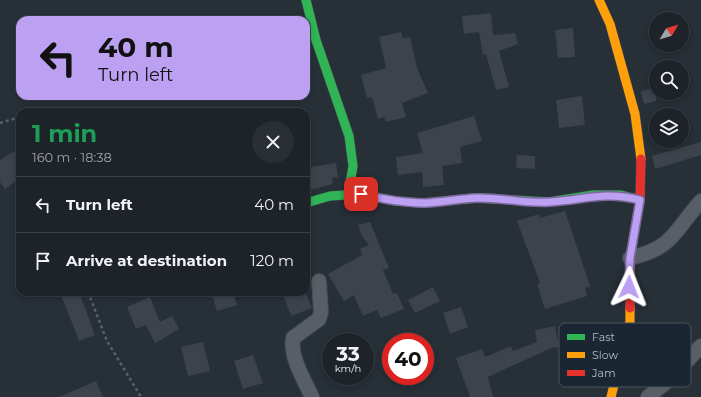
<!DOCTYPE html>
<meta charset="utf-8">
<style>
body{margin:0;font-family:Montserrat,sans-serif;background:#2a2f35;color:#f1f3f6;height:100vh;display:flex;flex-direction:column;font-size:15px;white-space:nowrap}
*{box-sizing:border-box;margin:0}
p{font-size:13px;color:#a0a4a8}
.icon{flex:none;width:22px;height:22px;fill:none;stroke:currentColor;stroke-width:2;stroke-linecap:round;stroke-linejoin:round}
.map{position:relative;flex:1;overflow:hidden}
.side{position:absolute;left:16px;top:108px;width:294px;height:188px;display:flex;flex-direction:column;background:#1d2329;border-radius:12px;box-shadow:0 2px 6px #0003,0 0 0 1px #3b4046}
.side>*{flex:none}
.top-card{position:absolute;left:16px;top:16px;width:294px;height:84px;border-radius:12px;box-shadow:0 2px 6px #0003,0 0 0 1px #3b4046;background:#bca0f2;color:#111;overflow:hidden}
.needle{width:26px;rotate:52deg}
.tools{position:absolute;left:649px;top:12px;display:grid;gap:8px}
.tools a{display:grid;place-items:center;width:40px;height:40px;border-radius:50%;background:#1d2329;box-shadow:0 2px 6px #0003,0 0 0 1px #3b4046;font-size:20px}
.speed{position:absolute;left:322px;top:333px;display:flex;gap:8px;font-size:20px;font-weight:700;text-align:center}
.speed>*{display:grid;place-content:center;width:52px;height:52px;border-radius:50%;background:#1d2329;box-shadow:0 2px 6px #0003,0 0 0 1px #3b4046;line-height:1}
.speed small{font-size:10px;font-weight:400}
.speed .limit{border:6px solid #d22;background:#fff;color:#111}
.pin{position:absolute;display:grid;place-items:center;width:34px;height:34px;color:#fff;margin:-17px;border-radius:8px;box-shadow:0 2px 6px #0006}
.me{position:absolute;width:44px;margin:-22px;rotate:2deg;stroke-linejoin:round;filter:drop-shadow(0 0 3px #0008)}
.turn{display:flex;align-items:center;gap:14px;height:84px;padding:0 16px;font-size:18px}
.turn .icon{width:52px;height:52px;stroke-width:2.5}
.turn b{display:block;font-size:28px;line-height:34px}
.round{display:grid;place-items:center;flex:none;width:42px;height:42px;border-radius:21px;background:#2a2f35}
.summary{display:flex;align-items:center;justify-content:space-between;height:68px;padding:0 16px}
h1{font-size:24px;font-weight:700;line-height:30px;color:#1e9e55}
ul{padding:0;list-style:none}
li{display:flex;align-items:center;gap:12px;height:56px;padding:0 16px;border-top:1px solid #3b4046}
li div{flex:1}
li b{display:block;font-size:15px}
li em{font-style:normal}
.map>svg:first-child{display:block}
.building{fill:#3c434b}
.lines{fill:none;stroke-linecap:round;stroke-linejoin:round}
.street-casing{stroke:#424a51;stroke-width:16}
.fast-casing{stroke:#424a51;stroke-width:10}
.slow-casing{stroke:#424a51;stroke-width:10}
.jam-casing{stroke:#424a51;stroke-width:10}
.path{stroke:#596167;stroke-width:2.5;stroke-dasharray:3 3;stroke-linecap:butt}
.street{stroke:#585e66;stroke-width:14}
.fast{stroke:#30b455;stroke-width:9}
.slow{stroke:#ff9f0a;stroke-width:9}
.jam{stroke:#e5322d;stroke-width:9}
.route-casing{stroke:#7a689d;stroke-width:10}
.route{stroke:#bca0f2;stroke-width:7}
.key{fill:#1a2733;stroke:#475460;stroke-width:1}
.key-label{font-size:11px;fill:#b0bcca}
</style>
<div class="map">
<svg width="701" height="397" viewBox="0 0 701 397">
<rect width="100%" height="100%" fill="#272f37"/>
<g class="building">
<path d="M491,13L493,35L515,33L518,44L499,51L509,87L496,90L486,54L483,55L479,32L464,34L462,16Z"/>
<path d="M573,28L575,57L558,58L555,30Z"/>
<path d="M401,32L403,38L410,37L417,68L428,93L402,103L406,117L386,122L384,117L378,119L372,97L367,98L361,75L386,68L379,37Z"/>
<path d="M656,88V101L644,104L641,91Z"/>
<path d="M582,96L585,125L559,128L556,100Z"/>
<path d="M474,116L482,141L460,147L462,163L442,166L444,185L423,187L422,172L398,175L396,157L423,153L417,133Z"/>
<path d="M701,142V155L655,169L652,156Z"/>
<path d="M20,148V178L5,189L0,182V160Z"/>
<path d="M517,155L535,156V169L516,168Z"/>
<path d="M336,163L338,177L332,178L333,184L306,191V172L311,171V167Z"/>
<path d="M565,211L590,286L585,288L587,296L545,309L537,284L540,283L517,221L539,214L540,218Z"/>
<path d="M370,222L389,268L383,270L393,294L397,293L404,309L381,318L377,310L363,316L354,295L344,301L328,274L362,255L360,249L369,245L362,236L358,225Z"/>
<path d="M433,287L440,301L415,313L408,300Z"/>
<path d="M60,292H79L95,335L79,341Z"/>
<path d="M223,292H233L237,305L217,311L212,295Z"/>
<path d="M282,292H305L312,308L291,316Z"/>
<path d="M150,297L160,322L172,316L179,329L155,343L146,325L136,329L127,307Z"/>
<path d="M461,307L468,327L450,334L443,313Z"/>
<path d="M555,326L559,347L551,348L488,377L493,397H470L456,358L482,349L485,357L511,346L513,351L537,342L535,330Z"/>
<path d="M203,342L210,371L188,376L181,347Z"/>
<path d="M253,355L263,383L243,389L234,361Z"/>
<path d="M96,381L103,397H59Z"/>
</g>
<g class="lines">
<defs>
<g id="street">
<path d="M630,258C674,248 674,231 701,201"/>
<path d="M312,397C304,379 290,358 293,338L319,319L321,312L319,281"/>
<path d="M648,397L670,379L701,346"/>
</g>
<g id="fast">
<path d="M306,0L316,40L349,136L353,166L348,195"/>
<path d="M306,203L330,196L361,194L395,201L423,203L477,198L549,202L593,195H621L640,200"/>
</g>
<g id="slow">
<path d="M599,0L610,24L635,114L641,159"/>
<path d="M611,397L630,321V308"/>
</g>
<path id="jam" d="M630,308V258L640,200L641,159"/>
</defs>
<use href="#street" class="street-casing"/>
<use href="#fast" class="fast-casing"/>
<use href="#slow" class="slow-casing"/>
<use href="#jam" class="jam-casing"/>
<g class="path">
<path d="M0,123L20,117"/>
<path d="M88,292L107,341L141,397"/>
</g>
<use href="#street" class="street"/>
<use href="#fast" class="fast"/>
<use href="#slow" class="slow"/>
<use href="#jam" class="jam"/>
</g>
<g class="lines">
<defs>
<path id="route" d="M361,194C382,199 403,203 425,203C442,202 459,199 476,198C501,197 525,204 550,202C585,200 603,191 640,200L630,258L629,287"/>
</defs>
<use href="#route" class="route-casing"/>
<use href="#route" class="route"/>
</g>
<rect x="559" y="323" width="132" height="64" rx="6" class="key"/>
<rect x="567" y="334" width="18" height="6" fill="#30b455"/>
<rect x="567" y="352" width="18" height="6" fill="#ff9f0a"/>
<rect x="567" y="370" width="18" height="6" fill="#e5322d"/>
<g class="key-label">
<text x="592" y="341">Fast</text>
<text x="592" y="359">Slow</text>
<text x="592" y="377">Jam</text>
</g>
</svg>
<div class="tools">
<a><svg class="needle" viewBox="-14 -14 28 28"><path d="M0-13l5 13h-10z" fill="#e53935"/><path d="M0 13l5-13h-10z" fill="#a0a4a8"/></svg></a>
<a><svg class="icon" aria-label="search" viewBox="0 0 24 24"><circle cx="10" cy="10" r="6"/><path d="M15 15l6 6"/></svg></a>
<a><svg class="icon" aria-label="layers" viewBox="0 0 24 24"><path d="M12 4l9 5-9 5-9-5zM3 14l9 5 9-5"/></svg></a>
</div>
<div class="speed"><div>33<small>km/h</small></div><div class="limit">40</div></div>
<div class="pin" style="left:361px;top:194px;background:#d93025"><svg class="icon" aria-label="arrive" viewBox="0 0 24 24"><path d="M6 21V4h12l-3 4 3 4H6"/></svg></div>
<svg class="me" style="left:629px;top:287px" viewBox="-20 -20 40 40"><path d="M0-17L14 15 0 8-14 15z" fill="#bca0f2" stroke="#fff" stroke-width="4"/></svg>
<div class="top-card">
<div class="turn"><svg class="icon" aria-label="left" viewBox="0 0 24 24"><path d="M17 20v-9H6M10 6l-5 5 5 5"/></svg><div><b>40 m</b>Turn left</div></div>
</div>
<section class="side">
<div class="summary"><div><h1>1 min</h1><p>160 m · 18:38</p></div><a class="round"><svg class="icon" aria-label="close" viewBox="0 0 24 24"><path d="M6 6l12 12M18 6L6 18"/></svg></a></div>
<ul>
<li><svg class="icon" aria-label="left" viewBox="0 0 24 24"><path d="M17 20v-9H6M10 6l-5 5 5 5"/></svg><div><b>Turn left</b></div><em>40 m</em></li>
<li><svg class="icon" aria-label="arrive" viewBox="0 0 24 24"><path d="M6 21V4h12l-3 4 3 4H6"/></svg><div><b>Arrive at destination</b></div><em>120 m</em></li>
</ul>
</section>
</div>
